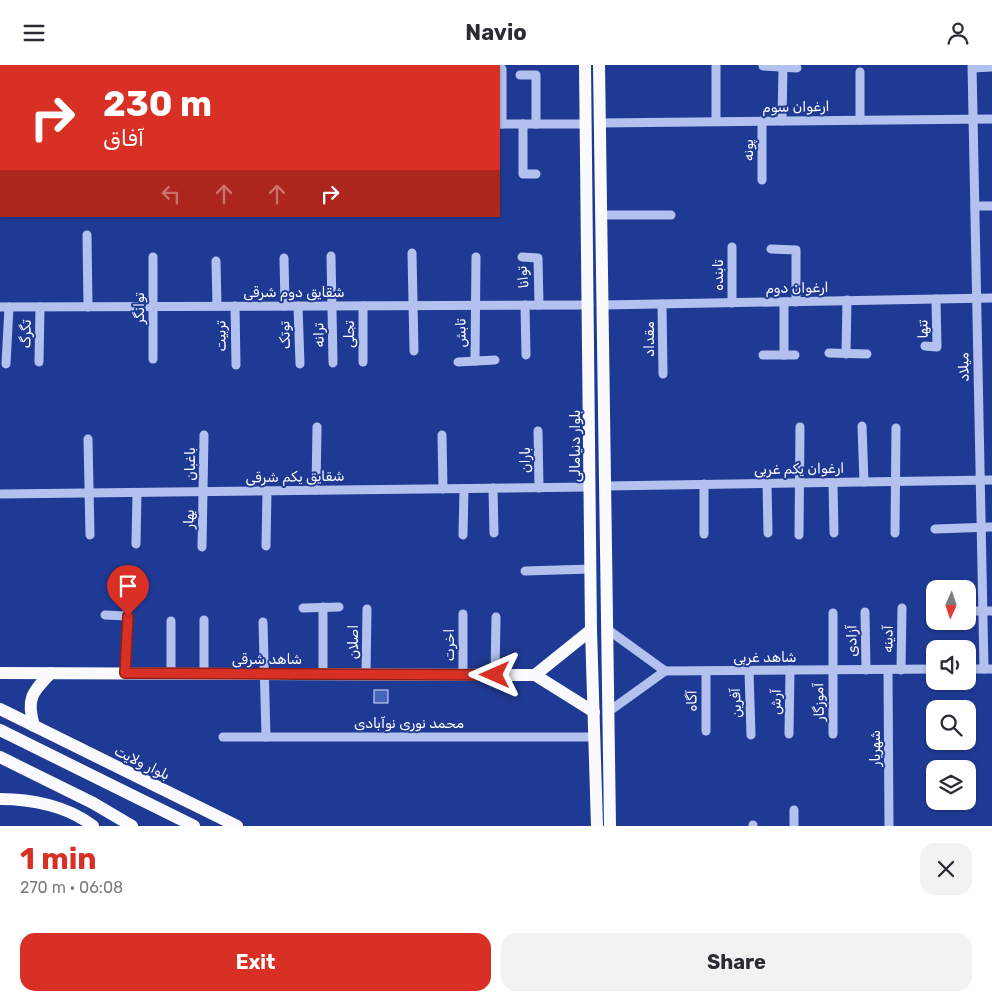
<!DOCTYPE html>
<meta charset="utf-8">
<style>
body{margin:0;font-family:Rubik,"Noto Sans Arabic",sans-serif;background:#f2f2f3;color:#2b2b33;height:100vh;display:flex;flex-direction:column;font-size:19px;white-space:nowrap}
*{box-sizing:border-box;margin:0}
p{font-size:16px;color:#7c7c81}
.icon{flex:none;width:28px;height:28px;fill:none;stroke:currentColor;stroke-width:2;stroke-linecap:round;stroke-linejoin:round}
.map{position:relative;height:761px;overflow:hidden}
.panel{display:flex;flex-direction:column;background:#fff;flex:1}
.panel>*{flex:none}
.hud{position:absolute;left:0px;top:0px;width:500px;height:152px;box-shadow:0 1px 4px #0004;background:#d93025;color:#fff;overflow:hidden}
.needle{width:32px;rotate:183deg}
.fabs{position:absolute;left:926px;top:515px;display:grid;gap:10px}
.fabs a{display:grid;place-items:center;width:50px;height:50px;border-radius:10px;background:#fff;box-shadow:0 1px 4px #0004;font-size:25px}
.pin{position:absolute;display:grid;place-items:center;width:42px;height:42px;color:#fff;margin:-51px -21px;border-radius:50% 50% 50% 0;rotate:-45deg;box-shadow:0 0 5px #0007}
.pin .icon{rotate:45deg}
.me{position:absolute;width:55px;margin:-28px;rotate:270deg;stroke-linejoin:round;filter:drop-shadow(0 0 4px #0008)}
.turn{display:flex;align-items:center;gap:18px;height:105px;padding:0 20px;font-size:22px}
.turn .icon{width:65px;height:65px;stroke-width:2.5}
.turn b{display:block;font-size:35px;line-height:42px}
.lanes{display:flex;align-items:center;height:48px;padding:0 20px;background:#0003;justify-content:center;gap:25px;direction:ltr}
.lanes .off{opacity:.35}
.round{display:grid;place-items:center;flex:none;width:52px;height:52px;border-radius:15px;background:#f2f2f3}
.head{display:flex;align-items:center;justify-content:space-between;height:85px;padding:0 20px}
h1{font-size:30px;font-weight:700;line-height:38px;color:#d93025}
.button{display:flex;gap:10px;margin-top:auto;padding:10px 20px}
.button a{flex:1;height:58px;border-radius:15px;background:#d93025;color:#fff;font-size:20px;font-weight:700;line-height:58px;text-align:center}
.button a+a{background:#f2f2f3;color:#2b2b33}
header{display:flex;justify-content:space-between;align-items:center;height:65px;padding:0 20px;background:#fff;font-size:22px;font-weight:700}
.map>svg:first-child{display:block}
.building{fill:#4863ba;stroke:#d8e0fa}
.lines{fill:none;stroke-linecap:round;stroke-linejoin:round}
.minor{stroke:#b2c1ee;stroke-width:9}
.major{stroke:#fafaff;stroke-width:12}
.route-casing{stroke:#8d1f18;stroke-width:12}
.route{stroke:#d93025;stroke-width:9}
.labels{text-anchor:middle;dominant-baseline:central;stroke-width:4;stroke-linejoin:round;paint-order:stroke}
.street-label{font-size:14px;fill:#fff;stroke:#1f3a94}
</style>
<header><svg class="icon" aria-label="menu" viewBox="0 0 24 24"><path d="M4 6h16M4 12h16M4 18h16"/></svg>Navio<svg class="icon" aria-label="person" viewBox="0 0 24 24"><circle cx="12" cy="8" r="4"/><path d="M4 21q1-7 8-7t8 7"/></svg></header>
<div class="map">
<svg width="992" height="761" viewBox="0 0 992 761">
<rect width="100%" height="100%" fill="#1f3a94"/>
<rect class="building" x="374" y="625" width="14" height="13"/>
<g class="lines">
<g class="minor">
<path d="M716,0V56"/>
<path d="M972,0L984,604"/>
<path d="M763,1L797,3"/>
<path d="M973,3L992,2"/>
<path d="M499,4H502V59"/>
<path d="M520,10H536V59"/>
<path d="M860,55V7"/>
<path d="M782,56L783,2"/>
<path d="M600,58L992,54"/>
<path d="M499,59H586"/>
<path d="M523,59V109H536"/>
<path d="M0,66H1"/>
<path d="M762,115V56"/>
<path d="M975,141H992"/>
<path d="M602,150H671"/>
<path d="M87,170L88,242"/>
<path d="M771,184L796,185V237"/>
<path d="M412,188L414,286"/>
<path d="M331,191L333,298"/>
<path d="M522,192L538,193L539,240"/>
<path d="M284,193L285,241"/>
<path d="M216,196L217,241"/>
<path d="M732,238V182"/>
<path d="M662,239L663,309"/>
<path d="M525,240L526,290"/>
<path d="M603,240L992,233"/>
<path d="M235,241L236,300"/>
<path d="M298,241L300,299"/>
<path d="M363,241V297"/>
<path d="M0,242L589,240"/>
<path d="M925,281L937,282L936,234"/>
<path d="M829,288L867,289"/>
<path d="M846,289L847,235"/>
<path d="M763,290H795"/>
<path d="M784,290V237"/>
<path d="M153,294V192"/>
<path d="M475,296L476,192"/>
<path d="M39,297L40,242"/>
<path d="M458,297L495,295"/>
<path d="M6,299L9,242"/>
<path d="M862,361L864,417"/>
<path d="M538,366L539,423"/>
<path d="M442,370L443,424"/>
<path d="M88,374L90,470"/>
<path d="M767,418L768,468"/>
<path d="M833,418L834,468"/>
<path d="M704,419V469"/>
<path d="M606,421L992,415"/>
<path d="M493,423L494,468"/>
<path d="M316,425L317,362"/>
<path d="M0,429L590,422"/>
<path d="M935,464L992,462"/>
<path d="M895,468L896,363"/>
<path d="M463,470L464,424"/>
<path d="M799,470L800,362"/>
<path d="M136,479L137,428"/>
<path d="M266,481L267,426"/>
<path d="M202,482L204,370"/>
<path d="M525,506L591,504"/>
<path d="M323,542V609"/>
<path d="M303,543L339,542"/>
<path d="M968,546H992"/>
<path d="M865,547L866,605"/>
<path d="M833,548V669"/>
<path d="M463,549V610"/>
<path d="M105,550L127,551L125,608"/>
<path d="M204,555V609"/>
<path d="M171,556V608"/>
<path d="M263,557L266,672"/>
<path d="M607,564L665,606"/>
<path d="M968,604H992"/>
<path d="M888,605L889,761"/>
<path d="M901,605L902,543"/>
<path d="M706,606V666"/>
<path d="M749,606L751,670"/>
<path d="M366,610L367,544"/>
<path d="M495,610L496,552"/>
<path d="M608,647L665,606L935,604"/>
<path d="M789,669L790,605"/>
<path d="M223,672H595"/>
<path d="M794,745V761"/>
<path d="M753,761V760"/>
</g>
<g class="major">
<path d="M585,0L591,565L597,761"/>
<path d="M599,0L610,761"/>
<path d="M0,608L535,610"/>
<path d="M535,610L591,565"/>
<path d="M535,610L594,647"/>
<path d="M0,644L237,761"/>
<path d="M34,661C26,634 32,627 51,608"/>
<path d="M0,665L194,761"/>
<path d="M0,692L93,738L132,761"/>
<path d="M0,734C31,734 68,741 93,761"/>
</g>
</g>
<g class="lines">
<defs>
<path id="route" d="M128,551L125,608L495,610"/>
</defs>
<use href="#route" class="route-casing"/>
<use href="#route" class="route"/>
</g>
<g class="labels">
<g class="street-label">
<text transform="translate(796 42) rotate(-1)">ارغوان سوم</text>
<text transform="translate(748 85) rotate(-90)">پونه</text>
<text transform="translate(718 210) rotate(-90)">تابنده</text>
<text transform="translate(523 212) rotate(-97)">توانا</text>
<text transform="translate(797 223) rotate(-1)">ارغوان دوم</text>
<text x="294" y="227">شقایق دوم شرقی</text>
<text transform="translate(139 243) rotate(-90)">توانگر</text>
<text transform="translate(923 264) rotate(-91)">تنها</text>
<text transform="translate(461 268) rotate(-91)">تابش</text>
<text transform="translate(26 269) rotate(-89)">تگرگ</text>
<text transform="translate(349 269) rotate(-90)">تجلی</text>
<text transform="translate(285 270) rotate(-92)">توتک</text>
<text transform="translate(319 270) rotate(-91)">ترانه</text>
<text transform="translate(221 271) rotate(-91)">تربیت</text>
<text transform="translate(649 274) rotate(-90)">مقداد</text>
<text transform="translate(964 302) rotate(-91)">میلاد</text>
<text transform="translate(575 381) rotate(-90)">بلوار دنیامالی</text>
<text transform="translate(525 395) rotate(-90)">باران</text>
<text transform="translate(190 399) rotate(-90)">باغبان</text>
<text transform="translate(799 404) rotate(-1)">ارغوان یکم غربی</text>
<text transform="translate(295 412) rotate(-1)">شقایق یکم شرقی</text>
<text transform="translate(189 454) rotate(-88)">بهار</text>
<text transform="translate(888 574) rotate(-89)">آدینه</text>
<text transform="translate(852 576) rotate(-91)">آزادی</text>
<text transform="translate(353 577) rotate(-90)">اصلان</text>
<text transform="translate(449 580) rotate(-90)">اخرت</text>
<text x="765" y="592">شاهد غربی</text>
<text x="267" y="594">شاهد شرقی</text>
<text transform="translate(692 636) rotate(-91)">آگاه</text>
<text transform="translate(776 637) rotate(-89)">آرش</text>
<text transform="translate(819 637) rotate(-91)">آموزگار</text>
<text transform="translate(736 638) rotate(-92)">آفرین</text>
<text x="409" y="658">محمد نوری نوآبادی</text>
<text transform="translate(875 683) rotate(-90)">شهریار</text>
<text transform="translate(142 698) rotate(26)">بلوار ولایت</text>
</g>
</g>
</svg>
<div class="fabs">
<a><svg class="needle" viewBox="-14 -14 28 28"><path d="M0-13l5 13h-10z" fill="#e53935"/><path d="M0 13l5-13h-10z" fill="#7c7c81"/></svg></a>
<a><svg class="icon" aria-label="sound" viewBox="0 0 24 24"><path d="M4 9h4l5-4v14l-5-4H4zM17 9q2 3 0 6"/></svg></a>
<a><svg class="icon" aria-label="search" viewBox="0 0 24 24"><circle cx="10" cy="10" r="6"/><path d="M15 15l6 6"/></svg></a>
<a><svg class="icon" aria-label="layers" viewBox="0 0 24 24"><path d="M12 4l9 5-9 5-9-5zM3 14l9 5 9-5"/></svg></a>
</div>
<div class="pin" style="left:128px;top:551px;background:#d93025"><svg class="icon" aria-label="arrive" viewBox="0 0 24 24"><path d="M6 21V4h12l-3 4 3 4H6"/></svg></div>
<svg class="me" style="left:495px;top:610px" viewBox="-20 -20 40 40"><path d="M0-17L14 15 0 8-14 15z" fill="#d93025" stroke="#fff" stroke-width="4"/></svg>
<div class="hud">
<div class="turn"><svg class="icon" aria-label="right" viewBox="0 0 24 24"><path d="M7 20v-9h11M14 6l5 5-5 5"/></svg><div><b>230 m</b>آفاق</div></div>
<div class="lanes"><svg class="icon off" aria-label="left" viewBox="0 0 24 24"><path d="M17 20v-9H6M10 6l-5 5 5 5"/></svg><svg class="icon off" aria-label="ahead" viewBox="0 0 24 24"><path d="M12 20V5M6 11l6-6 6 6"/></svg><svg class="icon off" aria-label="ahead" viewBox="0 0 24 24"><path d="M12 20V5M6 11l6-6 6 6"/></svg><svg class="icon" aria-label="right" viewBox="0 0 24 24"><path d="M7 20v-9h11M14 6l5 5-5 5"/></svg></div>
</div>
</div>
<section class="panel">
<div class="head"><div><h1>1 min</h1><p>270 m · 06:08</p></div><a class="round"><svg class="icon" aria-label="close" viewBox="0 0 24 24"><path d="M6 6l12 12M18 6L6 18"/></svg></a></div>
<div class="button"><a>Exit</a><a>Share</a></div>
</section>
